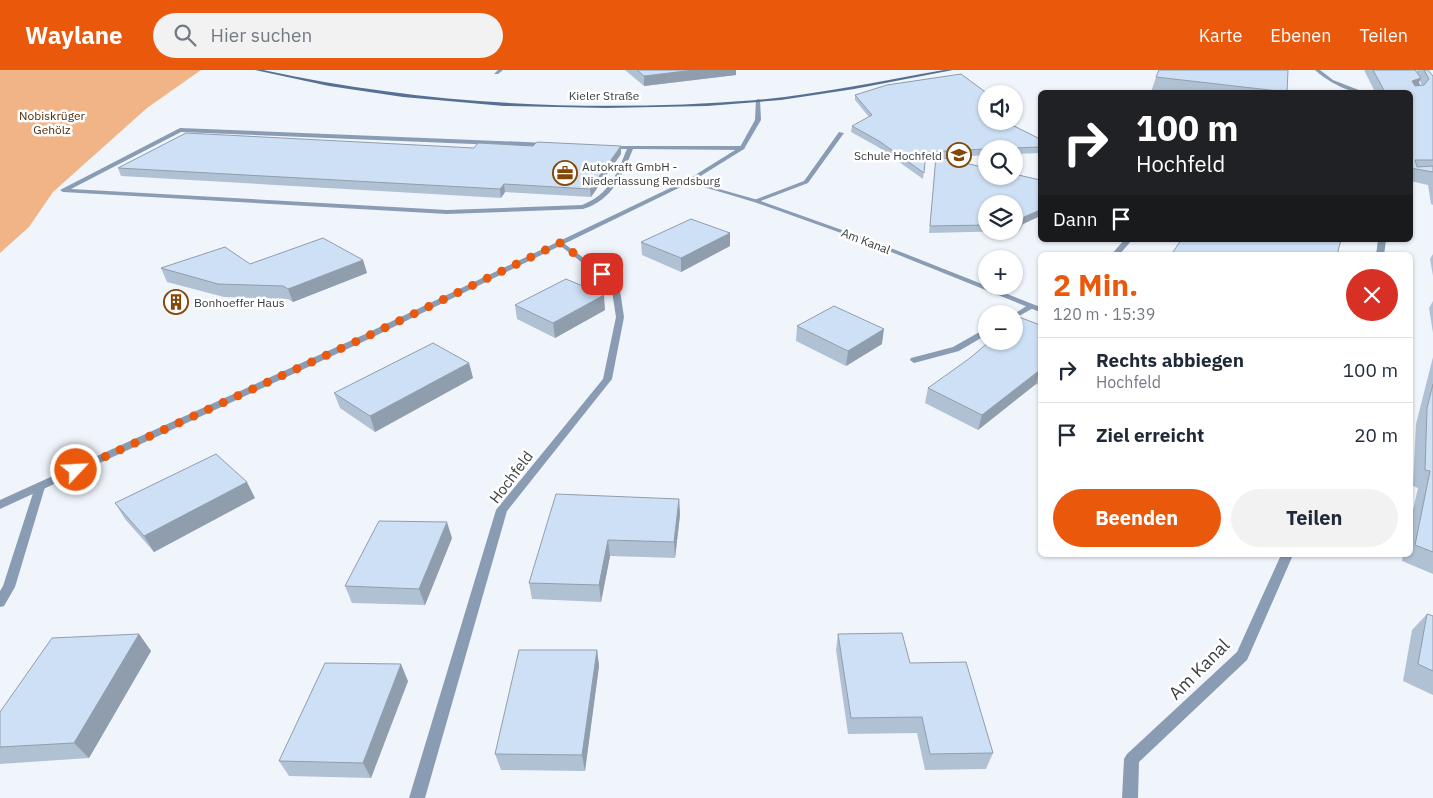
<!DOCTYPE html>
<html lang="de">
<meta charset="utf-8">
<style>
body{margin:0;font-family:"IBM Plex Sans",sans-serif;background:#f2f2f3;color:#1f2937;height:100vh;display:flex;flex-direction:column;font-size:19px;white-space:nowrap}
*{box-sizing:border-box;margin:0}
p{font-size:16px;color:#747a83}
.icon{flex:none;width:28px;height:28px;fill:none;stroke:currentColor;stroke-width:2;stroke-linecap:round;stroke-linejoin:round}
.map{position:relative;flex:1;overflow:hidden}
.drawer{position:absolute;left:1038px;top:182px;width:375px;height:305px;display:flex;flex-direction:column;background:#fff;border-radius:8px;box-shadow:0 1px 4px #0004}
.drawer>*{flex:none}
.top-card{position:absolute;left:1038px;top:20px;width:375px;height:152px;border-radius:8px;box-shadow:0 1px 4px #0004;background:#202124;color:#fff;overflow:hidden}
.fabs{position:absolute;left:978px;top:15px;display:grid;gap:10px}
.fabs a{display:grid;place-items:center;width:45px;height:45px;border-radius:50%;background:#fff;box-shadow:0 1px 4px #0004;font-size:25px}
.pin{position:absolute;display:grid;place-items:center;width:42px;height:42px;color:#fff;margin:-21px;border-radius:10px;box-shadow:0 2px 8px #0006}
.me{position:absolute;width:55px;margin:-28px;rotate:65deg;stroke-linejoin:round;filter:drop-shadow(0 0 4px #0008)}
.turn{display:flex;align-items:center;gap:18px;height:105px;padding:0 15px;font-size:22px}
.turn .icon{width:65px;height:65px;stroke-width:2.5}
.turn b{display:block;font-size:35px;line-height:42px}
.then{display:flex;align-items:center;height:48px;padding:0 15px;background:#0003;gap:10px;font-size:19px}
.round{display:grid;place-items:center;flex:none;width:52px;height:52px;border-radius:26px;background:#f2f2f3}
.summary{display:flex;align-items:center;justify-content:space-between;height:85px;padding:0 15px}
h1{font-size:30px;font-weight:700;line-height:38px;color:#ea580c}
.cta{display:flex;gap:10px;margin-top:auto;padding:10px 15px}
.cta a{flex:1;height:58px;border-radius:30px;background:#ea580c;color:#fff;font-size:20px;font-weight:700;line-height:58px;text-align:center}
.cta a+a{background:#f2f2f3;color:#1f2937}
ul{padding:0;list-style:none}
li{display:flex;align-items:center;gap:15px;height:65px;padding:0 15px;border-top:1px solid #e0e1e3}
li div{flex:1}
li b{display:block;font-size:19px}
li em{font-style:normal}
header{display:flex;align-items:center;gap:30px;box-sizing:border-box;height:70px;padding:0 25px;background:#ea580c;color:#fff}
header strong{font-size:24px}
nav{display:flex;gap:28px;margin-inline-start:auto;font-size:18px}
.search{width:350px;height:45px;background:#f2f2f3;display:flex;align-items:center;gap:12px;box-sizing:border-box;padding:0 18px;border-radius:28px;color:#747a83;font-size:19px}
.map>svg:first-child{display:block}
.forest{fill:#f0b486}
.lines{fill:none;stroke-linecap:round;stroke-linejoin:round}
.service{fill:#899cb3;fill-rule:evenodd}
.minor{fill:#899cb3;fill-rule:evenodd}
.tertiary{fill:#899cb3;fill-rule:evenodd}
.secondary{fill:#567093;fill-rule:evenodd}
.wall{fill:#b1c1d4;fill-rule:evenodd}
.shaded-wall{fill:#909dac}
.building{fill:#cee0f6;stroke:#909dac}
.route{stroke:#ea580c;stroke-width:9;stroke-dasharray:0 16.2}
.labels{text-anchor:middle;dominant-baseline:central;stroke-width:5;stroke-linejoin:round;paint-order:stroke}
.far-street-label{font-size:12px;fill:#3a3c3f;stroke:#fff}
.far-park-label{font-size:12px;fill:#522b08;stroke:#fff}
.far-poi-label{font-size:12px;fill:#3a3c3f;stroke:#fff;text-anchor:start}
.street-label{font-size:15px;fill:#3a3c3f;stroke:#fff}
.near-street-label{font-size:18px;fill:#3a3c3f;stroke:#fff}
</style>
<header>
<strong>Waylane</strong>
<div class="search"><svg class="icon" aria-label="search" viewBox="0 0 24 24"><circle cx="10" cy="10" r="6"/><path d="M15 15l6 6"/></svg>Hier suchen</div>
<nav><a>Karte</a><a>Ebenen</a><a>Teilen</a></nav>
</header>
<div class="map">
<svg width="1433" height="728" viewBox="0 0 1433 728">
<rect width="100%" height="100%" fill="#f0f5fc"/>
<path class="forest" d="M0,0H201L147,38L53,122L29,157L0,183Z"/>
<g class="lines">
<g class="service">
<path d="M498,0H503L498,4H494Z"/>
<path d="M1315,0H1320L1333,10L1364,22C1349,24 1326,10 1315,0Z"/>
<path d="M1408,0H1412L1422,18L1419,23L1410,24V22H1408L1415,21L1418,18Z"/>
<path d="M180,58L548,73L551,75L548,77L181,62L71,119L447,140L582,135C610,124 616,105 627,79H608L606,78V76H742L745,78L742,80L633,79C622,105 613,130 583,139L447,144L63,122L60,120Z"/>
<path d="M839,62L844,63L808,113L758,132H754V130L804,111Z"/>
<path d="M1124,170H1132L1119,185H1111Z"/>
<path d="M1028,235H1034L1035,237L1014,249V244Z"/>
<path d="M983,260H986V265L959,281L914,293L910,290L911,288L953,277Z"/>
</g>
<g class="minor">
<path d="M687,110L758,130L873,171L1040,237V242L869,173L754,132L687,112Z"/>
<path d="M1378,170H1386L1384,185H1376Z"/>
<path d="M558,172H562L619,214L624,247L612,309L507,441L425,728H409L496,440L603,309L616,247L611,215L558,174Z"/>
<path d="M40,413L44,414L45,417L15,517L4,536L0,537V521L3,516L35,417L36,414Z"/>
<path d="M1281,485H1293L1247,590L1139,692L1138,728H1122L1124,689L1127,684L1237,582Z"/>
</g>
<path class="tertiary" d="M758,29L760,30L761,50L744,79L691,112L369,269L0,439V430L363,265L687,110L740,77L755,50L756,30Z"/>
<path class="secondary" d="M255,0H263C425,35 592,43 757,30C819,24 881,11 944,0H953L854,19L781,30L707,36L606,38L504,36L403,27L329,16Z"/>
</g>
<g class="wall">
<path d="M625,0H736V5L644,16Z"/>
<path d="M1364,0H1415L1416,2L1417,0H1428L1433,6V135L1431,134L1428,115L1410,111V22H1375ZM1419,10L1422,15L1417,16Z"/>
<path d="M961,4L988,24H986V51H1004L1040,69V83L1014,84V79H986V85L942,88L986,98V106H1014V104L1040,110V146L1023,154L1019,161H1014V134H986V161H1012L929,163L936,88H925L923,109L878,77L851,62L852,56L869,47L855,30V25L887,15Z"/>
<path d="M1156,7L1287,22H1151Z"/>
<path d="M533,76H621V84L591,127L505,122L501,128L121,106L118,98L474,78Z"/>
<path d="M641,172L730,176L681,202L642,185Z"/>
<path d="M1433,184V206L1430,189Z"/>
<path d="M363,190L367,203L293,232L288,229L224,227L167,212L161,198L250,194Z"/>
<path d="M1433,231V263L1429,238Z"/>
<path d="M515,235L605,240L555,268L517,249Z"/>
<path d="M1040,255V315L1036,314L978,360L925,333L928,318Z"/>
<path d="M797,256L882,274L846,296L796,271Z"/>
<path d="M1433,287V504L1402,491L1403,485H1410V453L1418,418L1413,416L1416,354Z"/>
<path d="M469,293L473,308L375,362L340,338L334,323Z"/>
<path d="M255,428L154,482L125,449L115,433Z"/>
<path d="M679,429L680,445L675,488L610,486L601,532L532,529L529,513Z"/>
<path d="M452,468L425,535L352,533L345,516Z"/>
<path d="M1427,544L1433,546V625L1403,611L1412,560Z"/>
<path d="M139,564L151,581L89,688L0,694V642Z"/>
<path d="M838,564L910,593L993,683L986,699L925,700L917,663L848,664L836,580Z"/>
<path d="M597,580L599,596L585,701L501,700L495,684Z"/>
<path d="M408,611L371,708L289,706L279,691Z"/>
</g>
<g class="shaded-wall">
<path d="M694,0H736V5L644,16V6Z"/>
<path d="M1421,8L1416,18L1412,11Z"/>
<path d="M621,76V84L591,127L590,119Z"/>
<path d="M504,114L505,122L501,128L500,119Z"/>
<path d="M1040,140V146L1023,154L1019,161L1021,154L1024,147Z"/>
<path d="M730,163V176L681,202V188Z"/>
<path d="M363,190L367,203L293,232L288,219Z"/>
<path d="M604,225L605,240L555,268L553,253Z"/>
<path d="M884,259L882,274L846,296L848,281Z"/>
<path d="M469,293L473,308L375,362L370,346Z"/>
<path d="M1040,300L1036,314L978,360L982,345Z"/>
<path d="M247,412L255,428L154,482L144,466Z"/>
<path d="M679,429L680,445L675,488L674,472Z"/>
<path d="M447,452L452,468L425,535L419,519Z"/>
<path d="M608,470L610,486L601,532L599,515Z"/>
<path d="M139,564L151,581L89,688L74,673Z"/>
<path d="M597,580L599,596L585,701L582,685Z"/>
<path d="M401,594L408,611L371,708L363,693Z"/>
</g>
<g class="building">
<path d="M637,0H694L644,6Z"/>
<path d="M1159,0H1288L1287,22L1156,7Z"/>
<path d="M1373,0H1415L1421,8L1412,11L1415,16L1424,15L1429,9L1424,0H1428L1433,6V90H1415L1417,97L1433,96V102L1410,98V22H1385Z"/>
<path d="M961,4L988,24H986V41L984,42L986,43V51H1004L1040,69V77L986,79L926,82L924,103L879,71L852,56L872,45L855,25L887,15Z"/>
<path d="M186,63L474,78L478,73L533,76L537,72L621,76L590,119L504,114L500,119L118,98Z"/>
<path d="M936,86L986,98V106H1014V104L1040,110V140L1024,147L1021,154H1014V134H986V155L930,156Z"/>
<path d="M691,149L730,163L681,188L641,172Z"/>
<path d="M323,168L363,190L288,219L283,216L218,214L161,198L225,177L250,194Z"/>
<path d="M1181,170H1341L1337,185H1171Z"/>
<path d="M566,209L604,225L553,253L515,235Z"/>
<path d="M834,236L884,259L848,281L797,256Z"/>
<path d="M1019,247L1040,255V300L982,345L928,318L970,288L990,271H1014V251Z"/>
<path d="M433,273L469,293L370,346L334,323Z"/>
<path d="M1433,314V482L1415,475L1430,401L1425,400L1427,338Z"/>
<path d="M216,384L247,412L144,466L115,433Z"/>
<path d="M556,424L679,429L674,472L608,470L599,515L529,513Z"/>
<path d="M379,451L447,452L419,519L345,516Z"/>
<path d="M1427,544L1433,546V601L1418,594Z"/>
<path d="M902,563L910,593L966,592L993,683L930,684L922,647L851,648L838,564Z"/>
<path d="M139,564L74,673L0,677V642L52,568Z"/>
<path d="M519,580H597L582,685L495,684Z"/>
<path d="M325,593L401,594L363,693L279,691Z"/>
</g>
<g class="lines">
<path class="route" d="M76,400L366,267L560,173L602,204"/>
</g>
<defs>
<symbol id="school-ring" viewBox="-11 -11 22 22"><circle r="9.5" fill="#fff" stroke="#854707" stroke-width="1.5"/><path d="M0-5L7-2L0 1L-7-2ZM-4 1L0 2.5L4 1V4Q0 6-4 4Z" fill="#854707"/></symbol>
<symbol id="office-ring" viewBox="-11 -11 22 22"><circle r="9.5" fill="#fff" stroke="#854707" stroke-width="1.5"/><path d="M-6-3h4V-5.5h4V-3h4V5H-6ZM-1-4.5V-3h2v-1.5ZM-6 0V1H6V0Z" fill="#854707"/></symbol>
<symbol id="building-ring" viewBox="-11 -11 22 22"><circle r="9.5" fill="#fff" stroke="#854707" stroke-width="1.5"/><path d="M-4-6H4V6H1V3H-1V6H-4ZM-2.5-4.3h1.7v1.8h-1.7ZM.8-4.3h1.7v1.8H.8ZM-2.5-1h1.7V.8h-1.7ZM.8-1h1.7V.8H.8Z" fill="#854707"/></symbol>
</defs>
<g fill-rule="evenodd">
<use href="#school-ring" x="945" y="71" width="28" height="28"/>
<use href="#office-ring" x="551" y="89" width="28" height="28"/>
<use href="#building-ring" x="162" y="218" width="28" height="28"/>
</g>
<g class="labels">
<g class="far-street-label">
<text x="604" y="25">Kieler Straße</text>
<text transform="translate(866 171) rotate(21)">Am Kanal</text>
</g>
<g class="far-park-label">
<text x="52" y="45">Nobiskrüger<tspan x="52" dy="14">Gehölz</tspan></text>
</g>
<g class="far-poi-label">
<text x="942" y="85" text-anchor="end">Schule Hochfeld</text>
<text x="582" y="96">Autokraft GmbH -<tspan x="582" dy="14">Niederlassung Rendsburg</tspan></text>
<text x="194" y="232">Bonhoeffer Haus</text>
</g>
<g class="street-label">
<text transform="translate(511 407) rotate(-53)">Hochfeld</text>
</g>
<g class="near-street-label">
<text transform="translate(1199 599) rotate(-45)">Am Kanal</text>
</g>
</g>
</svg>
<div class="fabs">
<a><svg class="icon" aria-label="sound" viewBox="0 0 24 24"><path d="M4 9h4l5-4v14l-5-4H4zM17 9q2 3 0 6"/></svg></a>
<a><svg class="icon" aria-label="search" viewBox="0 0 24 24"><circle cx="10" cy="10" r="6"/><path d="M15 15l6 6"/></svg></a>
<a><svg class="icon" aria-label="layers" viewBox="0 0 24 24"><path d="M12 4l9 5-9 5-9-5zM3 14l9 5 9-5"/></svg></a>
<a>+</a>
<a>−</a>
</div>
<div class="pin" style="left:602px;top:204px;background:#d93025"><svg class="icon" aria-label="arrive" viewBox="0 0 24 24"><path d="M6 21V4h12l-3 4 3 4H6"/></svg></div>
<svg class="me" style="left:76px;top:400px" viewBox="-20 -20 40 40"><circle r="17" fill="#ea580c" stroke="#fff" stroke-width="3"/><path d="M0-11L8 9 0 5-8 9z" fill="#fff"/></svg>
<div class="top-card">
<div class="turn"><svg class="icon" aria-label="right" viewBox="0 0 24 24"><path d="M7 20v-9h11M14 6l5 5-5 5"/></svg><div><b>100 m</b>Hochfeld</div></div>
<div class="then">Dann<svg class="icon" aria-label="arrive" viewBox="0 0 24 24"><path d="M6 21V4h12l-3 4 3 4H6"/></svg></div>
</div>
<section class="drawer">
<div class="summary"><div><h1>2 Min.</h1><p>120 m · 15:39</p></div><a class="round" style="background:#d93025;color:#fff"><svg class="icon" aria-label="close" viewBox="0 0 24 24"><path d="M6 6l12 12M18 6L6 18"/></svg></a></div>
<ul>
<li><svg class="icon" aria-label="right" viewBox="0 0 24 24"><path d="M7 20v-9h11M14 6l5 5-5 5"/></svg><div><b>Rechts abbiegen</b><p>Hochfeld</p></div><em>100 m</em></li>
<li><svg class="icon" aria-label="arrive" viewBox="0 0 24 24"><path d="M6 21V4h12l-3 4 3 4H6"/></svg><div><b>Ziel erreicht</b></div><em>20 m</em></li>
</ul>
<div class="cta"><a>Beenden</a><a>Teilen</a></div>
</section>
</div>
